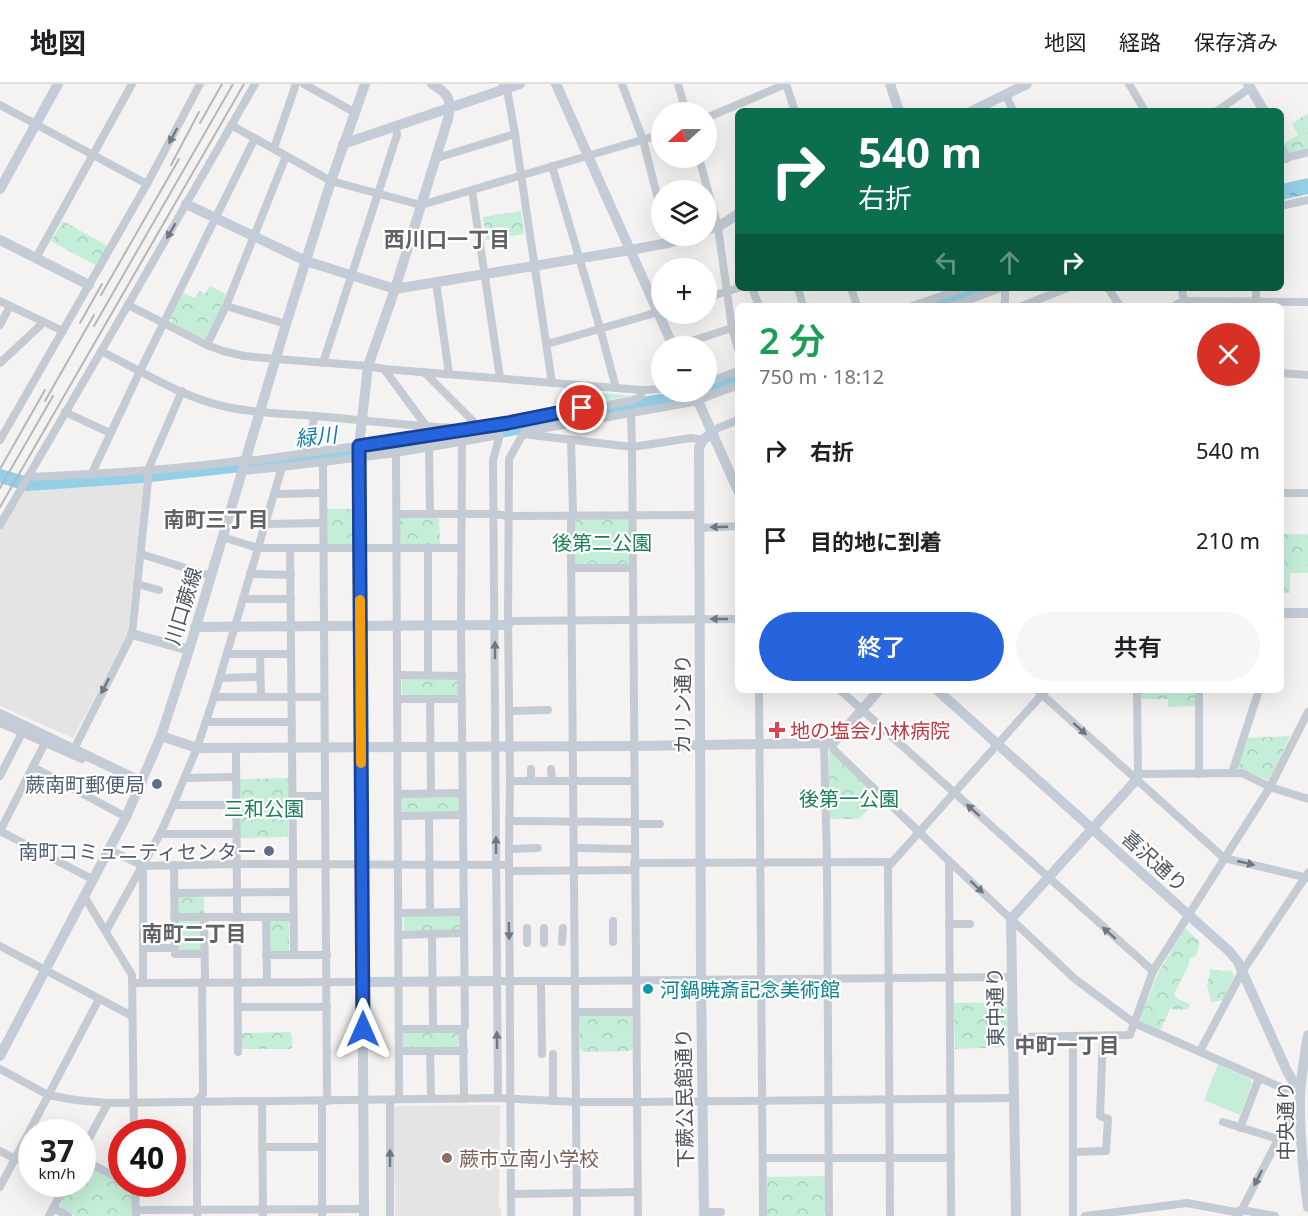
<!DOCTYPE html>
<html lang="ja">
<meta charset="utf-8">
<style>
body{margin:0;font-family:"Noto Sans","Noto Sans JP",sans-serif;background:#f6f6f6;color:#202124;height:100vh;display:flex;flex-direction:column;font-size:22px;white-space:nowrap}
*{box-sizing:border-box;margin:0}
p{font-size:20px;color:#757577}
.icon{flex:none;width:33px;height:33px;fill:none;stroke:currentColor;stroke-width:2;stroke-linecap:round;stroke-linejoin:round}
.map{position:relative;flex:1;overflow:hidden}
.details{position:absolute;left:735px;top:219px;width:549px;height:390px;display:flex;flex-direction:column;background:#fff;border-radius:9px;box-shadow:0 6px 24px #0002}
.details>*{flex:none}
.hud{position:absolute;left:735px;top:24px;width:549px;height:183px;border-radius:9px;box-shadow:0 6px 24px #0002;background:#0b6e4f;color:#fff;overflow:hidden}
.needle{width:39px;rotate:249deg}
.tools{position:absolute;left:651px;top:18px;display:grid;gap:12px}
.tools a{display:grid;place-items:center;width:66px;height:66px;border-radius:50%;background:#fff;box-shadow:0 6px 24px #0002;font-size:30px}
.speed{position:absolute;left:18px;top:1035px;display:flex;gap:12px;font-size:30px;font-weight:700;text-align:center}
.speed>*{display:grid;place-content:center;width:78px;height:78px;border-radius:50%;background:#fff;box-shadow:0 6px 24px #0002;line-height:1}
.speed small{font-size:15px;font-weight:400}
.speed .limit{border:9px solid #d22;background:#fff;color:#111}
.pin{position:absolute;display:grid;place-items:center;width:51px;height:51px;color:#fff;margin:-26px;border:3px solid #fff;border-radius:50%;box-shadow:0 2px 6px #0007}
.me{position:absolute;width:66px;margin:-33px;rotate:0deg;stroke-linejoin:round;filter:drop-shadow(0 0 4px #0008)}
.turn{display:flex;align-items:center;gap:21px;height:126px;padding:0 24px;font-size:27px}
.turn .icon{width:78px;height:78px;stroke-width:2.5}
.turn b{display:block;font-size:42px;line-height:51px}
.lanes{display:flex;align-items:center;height:57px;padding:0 24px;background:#0003;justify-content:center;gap:30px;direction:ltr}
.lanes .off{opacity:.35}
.round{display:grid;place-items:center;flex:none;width:63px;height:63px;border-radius:32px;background:#f6f6f6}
.summary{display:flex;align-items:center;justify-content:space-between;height:102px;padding:0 24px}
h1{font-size:36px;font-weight:600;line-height:45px;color:#1e9e55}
.action{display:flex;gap:12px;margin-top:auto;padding:12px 24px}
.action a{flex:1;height:69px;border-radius:36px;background:#2564dc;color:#fff;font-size:24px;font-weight:600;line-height:69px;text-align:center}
.action a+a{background:#f6f6f6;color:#202124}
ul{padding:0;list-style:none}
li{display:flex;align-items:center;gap:18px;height:90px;padding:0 24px}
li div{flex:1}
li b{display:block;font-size:22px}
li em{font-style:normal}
header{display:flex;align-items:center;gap:36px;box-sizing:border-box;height:84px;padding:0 30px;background:#fff;border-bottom:2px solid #e0e0e0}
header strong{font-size:28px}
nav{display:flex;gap:33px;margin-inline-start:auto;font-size:21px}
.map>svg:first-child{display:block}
.education{fill:#e5e4e4}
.forest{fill:url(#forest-crowns)}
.garden{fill:#c5eed8}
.water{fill:url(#water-ripples)}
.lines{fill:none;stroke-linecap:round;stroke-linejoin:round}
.river{stroke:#94cfe8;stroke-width:14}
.street{stroke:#c4cbd3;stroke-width:8}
.secondary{stroke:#c4ccd7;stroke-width:10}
.rail{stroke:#b5b7bc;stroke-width:2}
.oneway{fill:#6f7782}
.route-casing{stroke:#18418f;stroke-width:15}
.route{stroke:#2564dc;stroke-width:10}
.slow{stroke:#f59e0b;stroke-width:10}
.health-dot{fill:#e0444e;stroke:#fff;stroke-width:2}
.service-dot{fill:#5c6f8a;stroke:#fff;stroke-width:2}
.culture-dot{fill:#0f9aa8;stroke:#fff;stroke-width:2}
.education-dot{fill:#8d6e63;stroke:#fff;stroke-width:2}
.labels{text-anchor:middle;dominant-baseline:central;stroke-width:4.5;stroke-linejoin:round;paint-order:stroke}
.park-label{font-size:20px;fill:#1d7e57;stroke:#fff}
.street-label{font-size:20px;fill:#4b535f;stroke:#fff}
.health-label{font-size:20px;fill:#be3a42;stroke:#fff;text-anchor:start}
.service-label{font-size:20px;fill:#4e5e75;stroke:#fff;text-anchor:end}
.culture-label{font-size:20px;fill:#0d838f;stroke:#fff;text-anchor:start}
.education-label{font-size:20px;fill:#785e54;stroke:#fff;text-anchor:start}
.neighbourhood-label{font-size:21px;font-weight:bold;fill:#5f6267;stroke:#fff}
.water-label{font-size:21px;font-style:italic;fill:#147ba8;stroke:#fff}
</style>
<header>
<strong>地図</strong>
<nav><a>地図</a><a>経路</a><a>保存済み</a></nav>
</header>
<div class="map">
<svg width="1308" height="1132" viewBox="0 0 1308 1132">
<defs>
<pattern id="forest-crowns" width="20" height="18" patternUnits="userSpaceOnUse" patternTransform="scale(1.5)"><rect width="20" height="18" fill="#c5eed8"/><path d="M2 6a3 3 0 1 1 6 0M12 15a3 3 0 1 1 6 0" fill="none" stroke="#abcebc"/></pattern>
<pattern id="water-ripples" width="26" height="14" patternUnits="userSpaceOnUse" patternTransform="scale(1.5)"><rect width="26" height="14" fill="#94cfe8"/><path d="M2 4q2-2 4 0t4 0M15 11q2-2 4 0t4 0" fill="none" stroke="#7babbf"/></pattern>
</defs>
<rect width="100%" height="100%" fill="#f4f3f2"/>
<g class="education">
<path d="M144,396L128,544L125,556L73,654L0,622V447L24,404Z"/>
<path d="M500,1021L499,1123L501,1125V1132H395L394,1024L396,1022Z"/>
</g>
<g class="forest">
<path d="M1308,29V65L1289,70L1283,60L1298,51L1292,40Z"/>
<path d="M521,127L524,150L486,156L483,133Z"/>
<path d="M63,137L108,162L97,182L51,157Z"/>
<path d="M210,202L226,210L209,253L204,255L172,239L171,234L183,209L195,214L200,207L205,210Z"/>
<path d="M566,305L631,312L564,323Z"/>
<path d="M326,425H353V461H328L326,460Z"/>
<path d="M400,432H439L440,460H400Z"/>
<path d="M628,434L629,435L630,480L575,481V437L577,435Z"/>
<path d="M1281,450H1308V489H1290V509H1281Z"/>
<path d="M404,594H456L458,596L459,610L455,612H405L402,610V596Z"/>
<path d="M1140,606H1197V622L1168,623V615H1140Z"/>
<path d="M1290,652L1269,697L1246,687H1237L1246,654Z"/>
<path d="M831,668L878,713V715L859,735H830L829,734V669Z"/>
<path d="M289,694L288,753L240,754V695Z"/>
<path d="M404,712H457L459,713V727L456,728H404L402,727V714Z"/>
<path d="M174,809H204V870H175Z"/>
<path d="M458,830L460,832V846L406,848L404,846V832Z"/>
<path d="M269,835H287L289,837V867L287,868L269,869Z"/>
<path d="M1185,844L1200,858L1196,872L1190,874L1188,883L1174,910L1178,915L1190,920L1187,925L1176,926L1174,925H1170L1161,945L1157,946L1139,938L1157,891Z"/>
<path d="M1209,885L1224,887L1231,886L1234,892L1224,916L1211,918L1207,900L1210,890Z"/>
<path d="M1009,918V963L955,965L954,919Z"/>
<path d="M581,931H630L632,933L633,964L630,967L583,968L580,964L579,933Z"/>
<path d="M290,948L292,951V964L290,965H243L241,964V950L243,949Z"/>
<path d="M403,948H460V963L403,964Z"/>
<path d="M83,1078L132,1105V1132H75L61,1125L60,1121L71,1100H82Z"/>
<path d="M825,1092V1130L822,1132H768L766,1130V1093Z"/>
</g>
<path class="garden" d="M1218,980L1250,995L1252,999L1240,1031L1204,1016Z"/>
<path class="water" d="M1308,94V110L1281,116V100Z"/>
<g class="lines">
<g class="river">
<path d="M931,222L983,204"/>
<path d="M0,392L27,400L71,397L141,392L369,367L511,345L625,323L686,313L705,308L738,295"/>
</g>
<g class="street">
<path d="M304,0L354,28"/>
<path d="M503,0L507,5L515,50L552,299"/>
<path d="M622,0L643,56L662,131"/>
<path d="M678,0L686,28"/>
<path d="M786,0L795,27"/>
<path d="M1129,0L1145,27"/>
<path d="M1006,11L1013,27"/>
<path d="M0,21L147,100"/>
<path d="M1217,27L1250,4"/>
<path d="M706,34L786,0"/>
<path d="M231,41L331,97L421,121L662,50"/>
<path d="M274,64L296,0"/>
<path d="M437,74L515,50"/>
<path d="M699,74L718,143L732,244L738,265"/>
<path d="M1283,75L1308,68"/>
<path d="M552,82L600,244L616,304"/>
<path d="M472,106L500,294"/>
<path d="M1281,122L1308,116"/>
<path d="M36,174L132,0"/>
<path d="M436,198L449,290"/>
<path d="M752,204L759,222"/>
<path d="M798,204L803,222"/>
<path d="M851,204L857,222"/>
<path d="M1108,204L1120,222"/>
<path d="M1182,204L1184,220"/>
<path d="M1256,204V220"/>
<path d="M706,214L738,204"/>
<path d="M0,217L63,247"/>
<path d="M128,221L207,261L223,267L244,272L276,275L368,282L384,285L616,304L643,306L662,305"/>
<path d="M226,222L286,240"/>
<path d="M912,222L965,204"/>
<path d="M953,222L1000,204"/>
<path d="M1005,222V204"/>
<path d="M1022,222L1067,204"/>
<path d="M1174,222L1183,217L1308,218"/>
<path d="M0,241L10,222"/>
<path d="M547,260L662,227"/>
<path d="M207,261L226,222L286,72"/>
<path d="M676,262L732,244"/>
<path d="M101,267C141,287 183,314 227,323C259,330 294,330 327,333C370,337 413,342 455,344"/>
<path d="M0,279L44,238"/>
<path d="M323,279L397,51L396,42"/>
<path d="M384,285L427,343L429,363L430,430"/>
<path d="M424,288L473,337L470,344H467"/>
<path d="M1281,289L1308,291"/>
<path d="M706,299L738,287"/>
<path d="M65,328L110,349"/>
<path d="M631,329L632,363L638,1132"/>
<path d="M524,349L529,347L693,318L738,301"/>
<path d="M712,349L718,344L738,336"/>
<path d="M0,356L147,100L200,0"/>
<path d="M571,356L573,428L571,432V470L577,1132"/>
<path d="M462,358L461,542L465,942L463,945L464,1015"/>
<path d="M306,369L315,332"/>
<path d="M396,369L399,1015"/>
<path d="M323,378L327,1017"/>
<path d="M243,387L282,383L396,369L500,351L493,376L498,1014"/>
<path d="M91,391L140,287L255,54"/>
<path d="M28,393C101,390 174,386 246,376H257L427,352L508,339L629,317L639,314L643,306"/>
<path d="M1281,409H1308"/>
<path d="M275,410L323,409"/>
<path d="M397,430H494L509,432L699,431"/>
<path d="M266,440L323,439"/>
<path d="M0,441L128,221L255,0"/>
<path d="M699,444L738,442"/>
<path d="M222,453L258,464H461"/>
<path d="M428,463V591"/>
<path d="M290,465L294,871"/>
<path d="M141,470L211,492"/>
<path d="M571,484H633"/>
<path d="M250,490L291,491"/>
<path d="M137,500L159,506"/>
<path d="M243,515H291"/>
<path d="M508,537L738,535"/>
<path d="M227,570H291"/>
<path d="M260,570L261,613"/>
<path d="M398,591L462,592"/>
<path d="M220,594L260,593"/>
<path d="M759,606L763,1132"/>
<path d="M840,606L1153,887"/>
<path d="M1037,606L1224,774L1308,794"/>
<path d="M1137,606L1138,690L1242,689L1270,703L1308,715"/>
<path d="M214,613H324"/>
<path d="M397,615H462"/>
<path d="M430,615L431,709"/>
<path d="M509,627L548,626"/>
<path d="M206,638H292"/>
<path d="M0,639L82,675"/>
<path d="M824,659L827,778L829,1132"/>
<path d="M833,659V665L949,777L1075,895L1134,939L1287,1006L1300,1010"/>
<path d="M236,664L238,968"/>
<path d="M74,665L132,550L148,397V386L182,307"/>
<path d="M33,683L126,733"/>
<path d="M531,685V697"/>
<path d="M551,685L552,697"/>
<path d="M1232,689L1259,606"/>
<path d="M1199,690V606"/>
<path d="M0,692L22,649"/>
<path d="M185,694L236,693"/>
<path d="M510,697H634"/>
<path d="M398,710L462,709"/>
<path d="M293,712H325"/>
<path d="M173,721H236"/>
<path d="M398,732L462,731"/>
<path d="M429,732L430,828"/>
<path d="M509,737L634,738"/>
<path d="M634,740H660"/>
<path d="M0,747L92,795"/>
<path d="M0,747L45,659"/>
<path d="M160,750H236"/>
<path d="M574,764L634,765"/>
<path d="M108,765L143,782L236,780L509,781"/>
<path d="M509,765L538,764"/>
<path d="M949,777L951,1132"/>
<path d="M634,779L892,778"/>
<path d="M174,781L175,870H204"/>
<path d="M143,783V899"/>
<path d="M509,787L635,786"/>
<path d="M174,809L293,808"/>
<path d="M84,812L132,891L134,1048"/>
<path d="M398,829L463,828"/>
<path d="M174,833H204"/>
<path d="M266,833L267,898"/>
<path d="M949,840H970"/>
<path d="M106,847L160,750L173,721L197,664L214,613L282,383"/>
<path d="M432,850L433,945"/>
<path d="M399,851L464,849"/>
<path d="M562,858L563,844"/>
<path d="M613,858V837"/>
<path d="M527,859V844"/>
<path d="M544,859V844"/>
<path d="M0,862L132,932"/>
<path d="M143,864H174"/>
<path d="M266,871H327"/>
<path d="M497,897H575L1013,893"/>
<path d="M541,897L542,970"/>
<path d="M133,899L362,898"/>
<path d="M238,923H327"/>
<path d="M575,928H636"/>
<path d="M399,945H463"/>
<path d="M1073,952V1132"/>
<path d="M1014,953L1130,951L1153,887L1270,703L1308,628"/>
<path d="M399,967H464"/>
<path d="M430,967L431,1015"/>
<path d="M1200,967L1242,888L1308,789"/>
<path d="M0,985L48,1011L75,1016L108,1019L498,1014L576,1018H637L1015,1014"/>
<path d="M262,1017L263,1132"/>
<path d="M322,1017V1132"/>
<path d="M553,1017V970"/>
<path d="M1223,1038L1278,1055"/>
<path d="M1240,1044L1259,994"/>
<path d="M262,1063H322"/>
<path d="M0,1067L32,1083"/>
<path d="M82,1067L108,1019"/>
<path d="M1073,1068L1106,1067L1108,1035L1100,1032L1103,952"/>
<path d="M763,1074H951"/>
<path d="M82,1075L122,1096"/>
<path d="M135,1100L136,1132"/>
<path d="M0,1103L99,915"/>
<path d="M511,1110L637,1108"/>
<path d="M53,1124L68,1132"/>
<path d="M136,1126L364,1125"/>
<path d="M704,1128H721"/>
<path d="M1240,1129L1286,1040L1300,1028"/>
<path d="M49,1132L66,1100"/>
<path d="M197,1132V1017L203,1010L202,899L205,894L204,833H293"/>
<path d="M390,1132V1016"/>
<path d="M511,1132L509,765L510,697L508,537L509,375L523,350L632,363L691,354L703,356"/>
<path d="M890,1132L888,783L1046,606"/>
<path d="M1085,1132L1187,1119L1235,1128L1242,1126L1275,1132"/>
</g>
<g class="secondary">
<path d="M556,0L673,262"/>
<path d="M890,0L899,27"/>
<path d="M1248,0L1264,27"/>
<path d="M972,27L1027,0"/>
<path d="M343,60L520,0"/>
<path d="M1281,64L1286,74"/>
<path d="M0,105L58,0"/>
<path d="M186,120L306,177L395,205L630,166L668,159L691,152"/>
<path d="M706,146L718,143L738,130"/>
<path d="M0,156L89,201"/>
<path d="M694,308L738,407"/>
<path d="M1281,529H1308"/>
<path d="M195,543L508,541"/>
<path d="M132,550L189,566"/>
<path d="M937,606L1230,868L1238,878L1287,987L1300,1010"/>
<path d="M0,630L142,698"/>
<path d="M161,652L197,664L635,662L833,659L879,606"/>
<path d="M362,898L497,897"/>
<path d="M1308,951C1305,971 1301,991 1300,1011C1299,1048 1303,1086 1308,1123"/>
<path d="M0,972L126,733L161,652L189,566L286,240L331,97L365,0"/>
<path d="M364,1132L359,362L368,282L395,205L448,35C452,15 449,10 432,0"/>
<path d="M704,1132L701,896L699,364L703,356L712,349"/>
<path d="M1016,1132L1011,835L1137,695L1138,690"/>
</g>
<g class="rail">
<path d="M200,39L222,0"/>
<path d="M171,81L199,28"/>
<path d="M101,211L179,75"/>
<path d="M80,239L102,200"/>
<path d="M94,242L233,0"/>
<path d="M45,317L94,231"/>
<path d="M0,385L45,306"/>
<path d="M0,404L53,312"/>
<path d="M0,423L244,0"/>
</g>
</g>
<defs><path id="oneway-solid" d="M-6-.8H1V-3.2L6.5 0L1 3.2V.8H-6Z" transform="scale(1.5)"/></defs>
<g class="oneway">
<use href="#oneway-solid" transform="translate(173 52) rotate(118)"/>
<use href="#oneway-solid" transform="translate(171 147) rotate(120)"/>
<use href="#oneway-solid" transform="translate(719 443) rotate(178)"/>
<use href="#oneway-solid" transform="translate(719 535) rotate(-180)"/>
<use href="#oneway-solid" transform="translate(495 566) rotate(-90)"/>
<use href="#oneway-solid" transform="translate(105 602) rotate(117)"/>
<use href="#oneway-solid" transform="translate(1080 645) rotate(42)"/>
<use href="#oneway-solid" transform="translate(973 726) rotate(-138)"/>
<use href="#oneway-solid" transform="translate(496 761) rotate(-90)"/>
<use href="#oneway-solid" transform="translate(1246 779) rotate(13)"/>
<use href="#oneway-solid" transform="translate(977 803) rotate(43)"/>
<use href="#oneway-solid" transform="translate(509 847) rotate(89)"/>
<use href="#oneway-solid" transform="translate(1109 849) rotate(-139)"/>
<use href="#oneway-solid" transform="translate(497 956) rotate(-91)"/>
<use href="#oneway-solid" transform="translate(390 1074) rotate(-90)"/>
<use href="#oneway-solid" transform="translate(1258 1094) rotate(117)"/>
</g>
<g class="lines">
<defs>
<path id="route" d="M363,945L359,362L508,339L582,324"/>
</defs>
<use href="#route" class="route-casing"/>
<use href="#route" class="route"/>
<path class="slow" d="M360,516L361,679"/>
</g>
<path class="health-dot" d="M774 637h6v6h6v6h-6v6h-6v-6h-6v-6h6z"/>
<g class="service-dot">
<circle cx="157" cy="700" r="6"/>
<circle cx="269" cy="767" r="6"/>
</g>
<circle class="culture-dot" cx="648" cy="905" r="6"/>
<circle class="education-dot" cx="447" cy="1074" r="6"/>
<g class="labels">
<g class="park-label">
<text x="602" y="458">後第二公園</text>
<text x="849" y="714">後第一公園</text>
<text x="264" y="724">三和公園</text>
</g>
<g class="street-label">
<text transform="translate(183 522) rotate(-73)">川口蕨線</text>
<text transform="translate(682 620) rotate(-90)">カリン通り</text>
<text transform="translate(1155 777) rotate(42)">喜沢通り</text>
<text transform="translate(995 923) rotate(-91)">東中通り</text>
<text transform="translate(684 1014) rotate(-91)">下蕨公民館通り</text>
<text transform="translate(1285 1037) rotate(-90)">中央通り</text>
</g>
<g class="health-label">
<text x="790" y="646">地の塩会小林病院</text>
</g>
<g class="service-label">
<text x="145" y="700">蕨南町郵便局</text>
<text x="257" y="767">南町コミュニティセンター</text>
</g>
<g class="culture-label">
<text x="660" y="905">河鍋暁斎記念美術館</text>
</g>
<g class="education-label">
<text x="459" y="1074">蕨市立南小学校</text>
</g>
<g class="neighbourhood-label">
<text x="447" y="155">西川口一丁目</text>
<text x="216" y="435">南町三丁目</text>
<text x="194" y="849">南町二丁目</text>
<text x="1067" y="961">中町一丁目</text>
</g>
<g class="water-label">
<text transform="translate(316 352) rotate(-6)">緑川</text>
</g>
</g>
</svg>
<div class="tools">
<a><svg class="needle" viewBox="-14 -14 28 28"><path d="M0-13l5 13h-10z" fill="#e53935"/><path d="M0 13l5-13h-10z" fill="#757577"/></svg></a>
<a><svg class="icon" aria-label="layers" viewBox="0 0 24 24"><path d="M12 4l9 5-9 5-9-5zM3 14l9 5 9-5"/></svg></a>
<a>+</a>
<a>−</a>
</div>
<div class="speed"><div>37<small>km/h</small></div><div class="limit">40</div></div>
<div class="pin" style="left:582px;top:324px;background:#d93025"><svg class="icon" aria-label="arrive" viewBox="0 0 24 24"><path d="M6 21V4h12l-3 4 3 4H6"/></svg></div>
<svg class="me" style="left:363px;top:945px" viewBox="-20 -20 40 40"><path d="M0-17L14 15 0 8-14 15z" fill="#2564dc" stroke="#fff" stroke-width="4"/></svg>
<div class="hud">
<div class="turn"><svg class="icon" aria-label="right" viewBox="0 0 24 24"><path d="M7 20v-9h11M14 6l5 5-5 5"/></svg><div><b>540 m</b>右折</div></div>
<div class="lanes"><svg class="icon off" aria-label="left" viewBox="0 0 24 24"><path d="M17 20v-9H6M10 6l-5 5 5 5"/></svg><svg class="icon off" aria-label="ahead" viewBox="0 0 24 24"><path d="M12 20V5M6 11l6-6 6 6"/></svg><svg class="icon" aria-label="right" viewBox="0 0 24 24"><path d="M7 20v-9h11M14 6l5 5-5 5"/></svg></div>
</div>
<section class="details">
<div class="summary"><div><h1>2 分</h1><p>750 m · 18:12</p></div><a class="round" style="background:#d93025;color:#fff"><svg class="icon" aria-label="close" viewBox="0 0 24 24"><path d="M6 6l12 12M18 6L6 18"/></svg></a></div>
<ul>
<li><svg class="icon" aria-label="right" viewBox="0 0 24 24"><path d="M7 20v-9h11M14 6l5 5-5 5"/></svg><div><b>右折</b></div><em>540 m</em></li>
<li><svg class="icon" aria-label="arrive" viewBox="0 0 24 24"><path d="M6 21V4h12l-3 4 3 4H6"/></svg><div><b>目的地に到着</b></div><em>210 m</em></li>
</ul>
<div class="action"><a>終了</a><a>共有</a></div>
</section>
</div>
